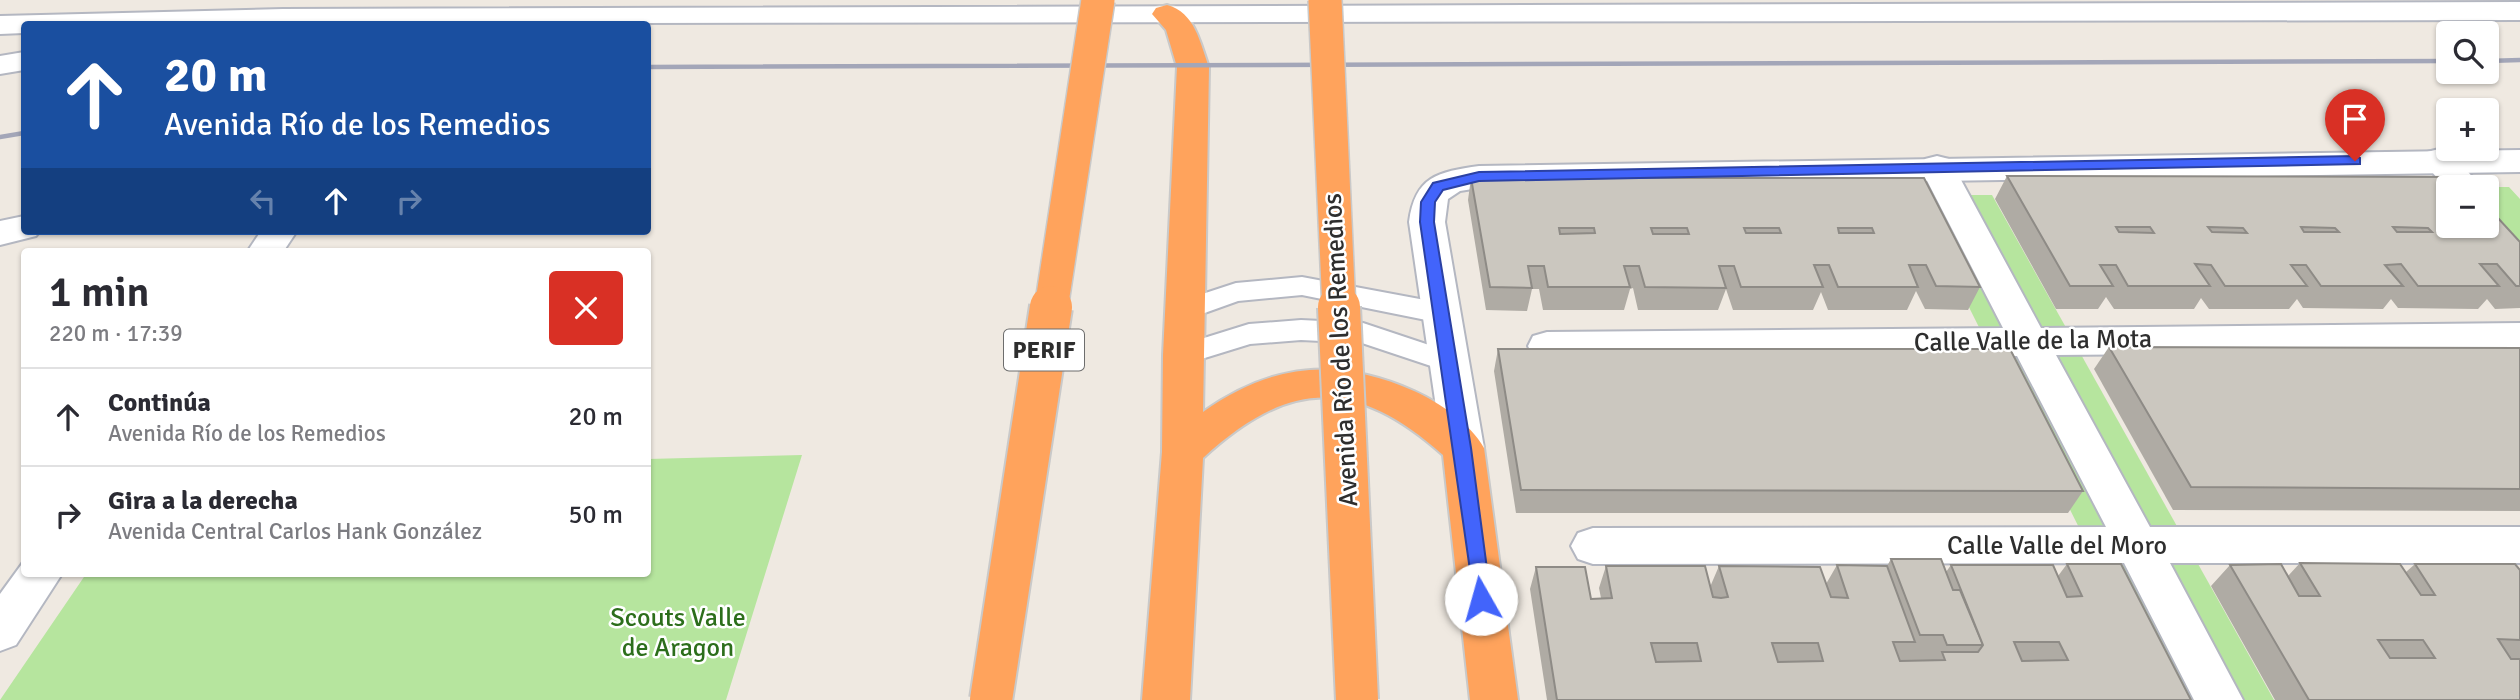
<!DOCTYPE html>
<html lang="es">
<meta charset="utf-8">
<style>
body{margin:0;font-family:Signika,sans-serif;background:#f7f7f7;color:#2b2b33;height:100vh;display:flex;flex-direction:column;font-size:26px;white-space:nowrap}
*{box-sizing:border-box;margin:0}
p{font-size:23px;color:#7c7c81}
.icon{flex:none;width:38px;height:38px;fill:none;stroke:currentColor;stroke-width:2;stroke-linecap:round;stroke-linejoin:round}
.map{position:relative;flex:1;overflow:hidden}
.drawer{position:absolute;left:21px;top:248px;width:630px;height:329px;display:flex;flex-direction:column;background:#fff;border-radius:7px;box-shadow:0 2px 5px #0004}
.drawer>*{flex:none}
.hud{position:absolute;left:21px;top:21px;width:630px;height:214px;border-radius:7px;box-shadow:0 2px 5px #0004;background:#1a4fa0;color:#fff;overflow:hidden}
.controls{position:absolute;left:2436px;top:21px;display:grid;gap:14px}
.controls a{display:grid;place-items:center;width:63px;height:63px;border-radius:7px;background:#fff;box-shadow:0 2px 5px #0004;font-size:35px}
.pin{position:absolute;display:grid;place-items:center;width:60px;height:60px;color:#fff;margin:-72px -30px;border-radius:50% 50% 50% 0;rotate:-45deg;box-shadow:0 0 7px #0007}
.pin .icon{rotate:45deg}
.me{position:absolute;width:77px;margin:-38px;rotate:353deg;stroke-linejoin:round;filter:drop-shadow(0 0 5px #0008)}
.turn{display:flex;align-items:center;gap:24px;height:147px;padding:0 28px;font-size:32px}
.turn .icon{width:91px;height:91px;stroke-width:2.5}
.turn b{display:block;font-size:49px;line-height:60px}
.lanes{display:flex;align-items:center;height:66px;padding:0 28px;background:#0003;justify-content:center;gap:35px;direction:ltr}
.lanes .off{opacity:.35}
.round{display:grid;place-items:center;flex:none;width:74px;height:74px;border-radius:7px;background:#f7f7f7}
.headline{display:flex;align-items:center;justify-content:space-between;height:119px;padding:0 28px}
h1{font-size:42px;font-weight:600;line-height:52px}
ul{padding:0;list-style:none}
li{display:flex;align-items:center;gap:21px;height:98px;padding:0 28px;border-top:2px solid #e1e1e2}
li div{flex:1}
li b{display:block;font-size:26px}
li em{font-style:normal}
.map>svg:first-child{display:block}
.green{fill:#b6e59e}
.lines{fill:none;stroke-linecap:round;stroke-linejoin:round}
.lane-casing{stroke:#b4b7c1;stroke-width:4}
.street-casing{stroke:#b4b7c1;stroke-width:4}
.secondary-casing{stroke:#b4b7c1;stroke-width:4}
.highway-casing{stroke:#c9c9c9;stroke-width:4}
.lane{fill:#fff;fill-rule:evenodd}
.street{fill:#fff;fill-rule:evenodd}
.secondary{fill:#fff;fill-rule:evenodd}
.highway{fill:#ffa35c;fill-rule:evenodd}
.rail{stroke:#a3a6b8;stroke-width:4.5}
.highway-bridge-far1-casing{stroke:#c9c9c9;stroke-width:36;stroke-linecap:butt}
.highway-bridge-casing{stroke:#c9c9c9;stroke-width:46;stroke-linecap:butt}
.highway-bridge-far1{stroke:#ffa35c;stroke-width:33}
.highway-bridge{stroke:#ffa35c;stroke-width:42}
.wall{fill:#afaba4}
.building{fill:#cbc7bf;stroke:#8e8b86;stroke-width:2;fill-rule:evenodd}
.route{fill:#4264fb;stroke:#2b41a3;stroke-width:2}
.labels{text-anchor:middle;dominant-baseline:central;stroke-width:5;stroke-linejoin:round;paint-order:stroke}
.shield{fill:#fff;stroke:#6d6d6d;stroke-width:2}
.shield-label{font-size:24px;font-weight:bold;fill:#2e2e2e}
.street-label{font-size:26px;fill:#2e2e2e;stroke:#fff}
.park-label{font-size:26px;fill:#2c6e1b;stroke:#fff}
</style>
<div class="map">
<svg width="2520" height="700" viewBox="0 0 2520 700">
<rect width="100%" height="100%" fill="#efe9e1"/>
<g class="green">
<path d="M2432,187H2509L2520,199V286L2487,226V187Z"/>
<path d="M1913,195H1992L2274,700H2165Z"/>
<path d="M802,455L726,700H0L86,574H648V459Z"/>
</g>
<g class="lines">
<defs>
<g id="lane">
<path d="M1302,277L1441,303L1451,306L1455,313L1451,320L1441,323L1302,295L1238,301L1185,320L1175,317L1171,310L1175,303L1236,283Z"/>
<path d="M1301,320L1363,323L1459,355L1463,362L1459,369L1449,372L1362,343L1301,340L1250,344L1182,365L1172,362L1168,355L1172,348L1249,324Z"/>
</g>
<g id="street">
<path d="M2439,149L2451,152L2481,187H2448V191L2422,160L2427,152Z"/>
<path d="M1937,156L1949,159L1954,167L2041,328L2520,323V351L2056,355L2150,527H2520V563H2170L2243,700H2194L2124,563L1593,564L1578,559L1571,546L1578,533L1593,528L2106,527L2017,356L1547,360L1533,356L1528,346L1533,336L1547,332L2003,328L1920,167L1925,159Z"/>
<path d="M24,216V231H40L36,236L0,245V221Z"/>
</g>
<g id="secondary">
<path d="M2520,2V20L24,24V33L0,34V16L283,9Z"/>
<path d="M24,52V70L0,74V56Z"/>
<path d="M2520,150V172L1479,188L1460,191L1448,199L1445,222L1484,448L1478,459L1463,464L1448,459L1442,448L1409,222C1415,176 1438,172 1479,166Z"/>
<path d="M261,231H297L283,252H247Z"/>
<path d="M24,561V574H62L16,645L0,651V594Z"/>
</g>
<path id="highway" d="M1167,5C1195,12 1200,43 1209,67L1203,412C1272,363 1337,357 1414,391C1440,403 1470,423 1484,448L1518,700H1470L1443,455C1355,377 1289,379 1203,458L1190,700H1142L1162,452L1163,355L1177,67L1166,30L1152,14L1156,8Z"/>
</defs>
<use href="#lane" class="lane-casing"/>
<use href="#street" class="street-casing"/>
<use href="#secondary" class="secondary-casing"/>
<use href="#highway" class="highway-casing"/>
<use href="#lane" class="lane"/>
<use href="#street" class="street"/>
<use href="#secondary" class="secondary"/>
<use href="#highway" class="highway"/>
<g class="rail">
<path d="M2487,61L2520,60"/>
<path d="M648,67L2448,61"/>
<path d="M0,137L24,133"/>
</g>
<defs>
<g id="highway-bridge-far1">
<path d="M1325,0L1339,309"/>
<path d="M1051,309L1098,0"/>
</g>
<g id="highway-bridge">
<path d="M1339,307L1357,700"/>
<path d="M991,700L1051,307"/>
</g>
</defs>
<use href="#highway-bridge-far1" class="highway-bridge-far1-casing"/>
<use href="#highway-bridge" class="highway-bridge-casing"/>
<use href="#highway-bridge-far1" class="highway-bridge-far1"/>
<use href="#highway-bridge" class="highway-bridge"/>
</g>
<g class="wall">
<path d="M2007,176L2460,177L2520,242V308L2495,309L2487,299L2478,309L2398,308L2391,299L2383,309L2303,308L2297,299L2289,309H2209L2201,298L2194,309H2114L2106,297L2098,309H2056L1995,199Z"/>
<path d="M1471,178H1924L1980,287L1968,310L1925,309L1916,291L1907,310H1828L1821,292L1813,310H1733L1726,289L1718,310H1638L1633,288L1630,289L1624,310H1543L1539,289H1532L1527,311L1486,310L1468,200Z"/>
<path d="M2109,347L2520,348V511L2173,510L2094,369Z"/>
<path d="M1498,349L2083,491L2068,513H1516L1494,371Z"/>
<path d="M1891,559L1946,572L1951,565L2058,576L2067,564L2191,700H1547L1530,589L1536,567L1591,599L1601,598L1599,588L1606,566L1710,587L1719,566L1826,584L1837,565L1887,566Z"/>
<path d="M2300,563L2406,572L2415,564L2520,570V700H2275L2211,586L2230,565L2288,576Z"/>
</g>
<g class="building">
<path d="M2007,176L2460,177L2469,187H2448V226H2487V206L2520,242V286H2516L2497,264H2480L2499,286H2418L2401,264L2385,265L2403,286H2321L2306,265H2291L2307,286H2225L2211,265L2195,264L2210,286H2128L2116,265H2100L2113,286H2070ZM2116,227H2150L2154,233L2119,232ZM2208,227L2243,228L2247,233L2212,232ZM2301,227L2335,228L2339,232H2304ZM2393,227L2428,228L2432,232H2397Z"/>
<path d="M1471,178H1924L1980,287L1936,286L1926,265H1909L1918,287H1838L1829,265H1814L1823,287H1741L1734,266H1719L1726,288L1645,287L1639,266H1624L1630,287H1548L1544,266H1528L1532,288L1490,287ZM1559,228H1594L1595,233L1560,234ZM1651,228H1687L1689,234H1653ZM1744,228H1779L1781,233H1746ZM1838,228H1872L1874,233H1839Z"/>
<path d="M2109,347L2520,348V489L2191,487Z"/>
<path d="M1498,349H2010L2083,491L1521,490Z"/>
<path d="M1891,559H1941L1953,590H1960L1983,645H1947L1943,635H1920Z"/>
<path d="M2300,563L2400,564L2421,595H2435L2415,564H2515L2520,570V640L2498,639L2511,659H2520V700H2309L2230,565L2281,564L2299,596H2320ZM2378,640H2423L2435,658H2390Z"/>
<path d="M2067,564H2121L2191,700H1557L1536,567H1585L1591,599L1612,598L1606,566H1705L1713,597L1721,598L1728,597L1719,566L1820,567L1831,597L1848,598L1837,565L1887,566L1915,642H1893L1900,661L1945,660L1942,652H1978L1983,645L1951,565H2053L2067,597L2082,596ZM2014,642H2059L2068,660L2022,661ZM1651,643H1697L1701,661L1656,662ZM1772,643H1818L1823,661L1778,662Z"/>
</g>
<path class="route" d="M2355,156L2360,158V164L1479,181L1443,190L1435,202L1434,222L1471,448L1491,599L1488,605H1475L1420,222L1421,202L1433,183L1479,172Z"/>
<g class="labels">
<rect class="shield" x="1004" y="329.5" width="80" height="41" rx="5"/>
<g class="shield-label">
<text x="1044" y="350">PERIF</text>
</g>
<g class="street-label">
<text transform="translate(2033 341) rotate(-1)">Calle Valle de la Mota</text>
<text transform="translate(1341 350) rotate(-93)">Avenida Río de los Remedios</text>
<text x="2057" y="546">Calle Valle del Moro</text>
</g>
<g class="park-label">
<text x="678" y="618">Scouts Valle<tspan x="678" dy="30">de Aragon</tspan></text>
</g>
</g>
</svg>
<div class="controls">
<a><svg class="icon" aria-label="search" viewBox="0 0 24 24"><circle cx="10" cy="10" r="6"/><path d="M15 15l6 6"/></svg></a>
<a>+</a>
<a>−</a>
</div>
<div class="pin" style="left:2355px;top:161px;background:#d93025"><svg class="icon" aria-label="arrive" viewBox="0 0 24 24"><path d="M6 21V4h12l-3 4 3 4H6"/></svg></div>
<svg class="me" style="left:1481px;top:599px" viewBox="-20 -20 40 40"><circle r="19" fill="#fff"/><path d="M0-13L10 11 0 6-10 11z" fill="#4264fb"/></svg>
<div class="hud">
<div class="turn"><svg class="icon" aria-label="ahead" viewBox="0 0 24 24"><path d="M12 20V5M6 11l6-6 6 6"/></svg><div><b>20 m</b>Avenida Río de los Remedios</div></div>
<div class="lanes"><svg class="icon off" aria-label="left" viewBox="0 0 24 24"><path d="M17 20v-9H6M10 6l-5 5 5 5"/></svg><svg class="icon" aria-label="ahead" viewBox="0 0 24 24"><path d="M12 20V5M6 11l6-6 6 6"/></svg><svg class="icon off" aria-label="right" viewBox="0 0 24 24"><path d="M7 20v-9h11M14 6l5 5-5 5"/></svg></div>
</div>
<section class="drawer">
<div class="headline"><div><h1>1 min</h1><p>220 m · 17:39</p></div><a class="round" style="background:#d93025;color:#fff"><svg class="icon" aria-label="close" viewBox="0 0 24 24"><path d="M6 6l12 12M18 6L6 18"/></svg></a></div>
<ul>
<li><svg class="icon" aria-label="ahead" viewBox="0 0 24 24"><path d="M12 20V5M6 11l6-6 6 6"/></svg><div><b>Continúa</b><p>Avenida Río de los Remedios</p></div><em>20 m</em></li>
<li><svg class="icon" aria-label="right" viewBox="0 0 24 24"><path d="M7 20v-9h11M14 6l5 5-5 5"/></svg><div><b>Gira a la derecha</b><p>Avenida Central Carlos Hank González</p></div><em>50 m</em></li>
</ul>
</section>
</div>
